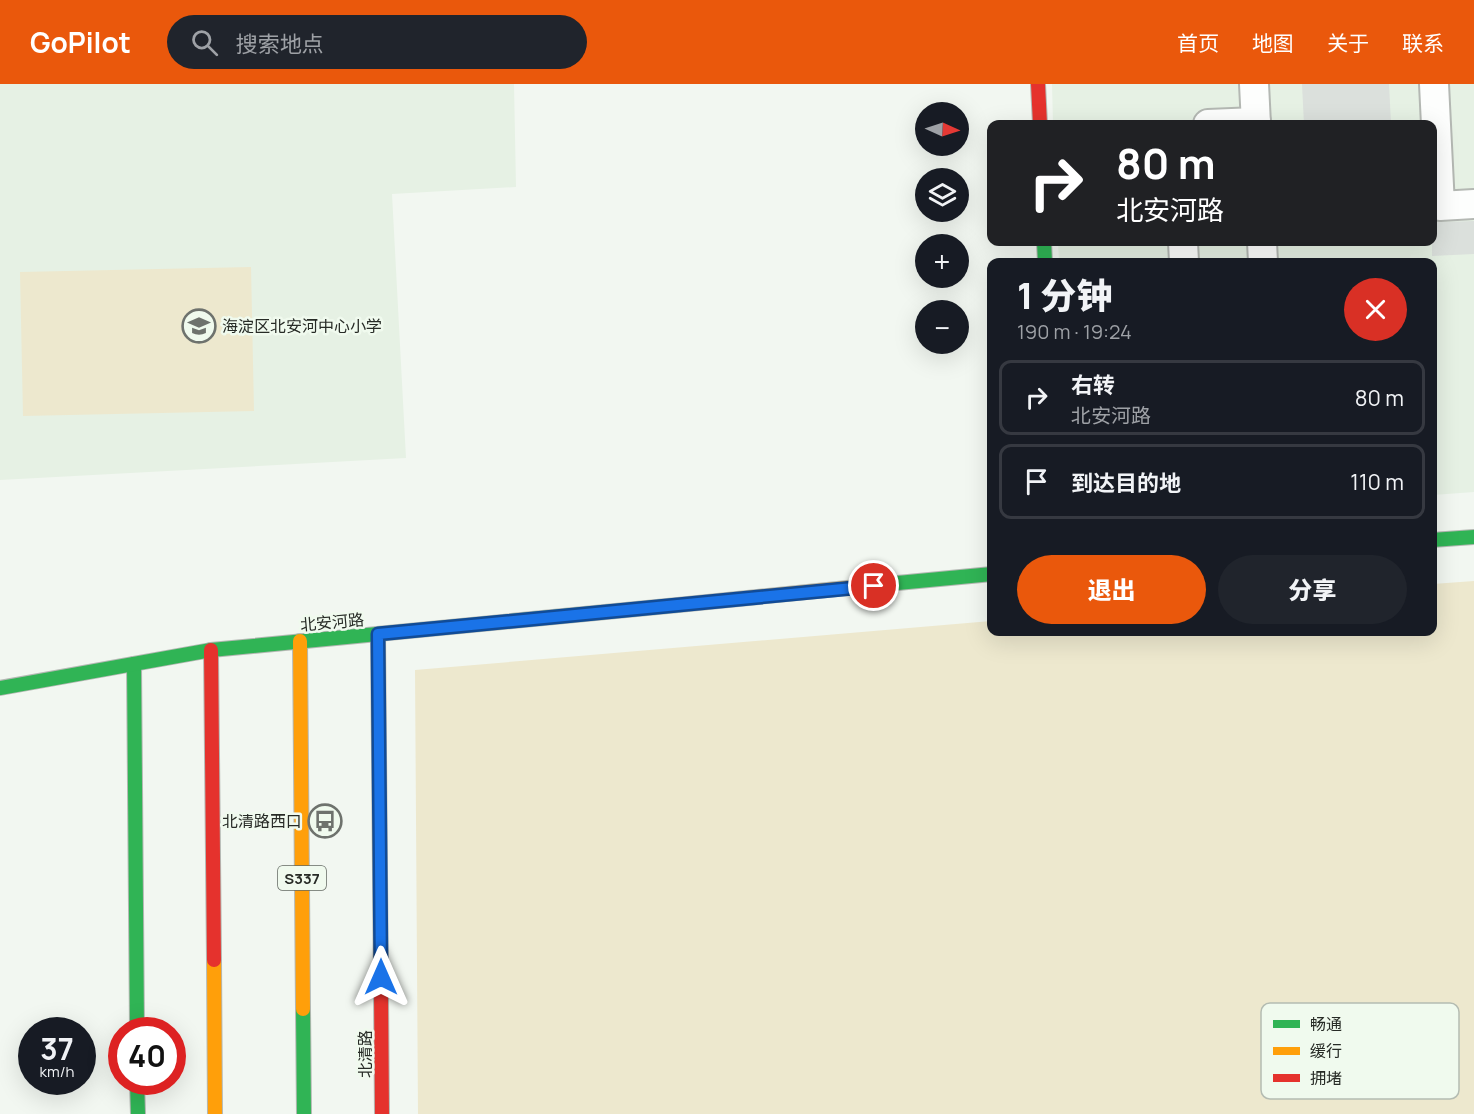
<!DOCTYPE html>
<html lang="zh">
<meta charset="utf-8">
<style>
body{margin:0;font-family:Manrope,"Noto Sans SC",sans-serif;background:#20242c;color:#f1f3f6;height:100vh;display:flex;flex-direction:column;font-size:22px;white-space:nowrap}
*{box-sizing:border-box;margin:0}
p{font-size:20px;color:#9ea1a6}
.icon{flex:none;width:33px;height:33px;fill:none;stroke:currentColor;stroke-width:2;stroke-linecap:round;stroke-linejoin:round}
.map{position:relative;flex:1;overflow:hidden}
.drawer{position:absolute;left:987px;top:174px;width:450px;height:378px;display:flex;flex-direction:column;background:#171b24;border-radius:12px;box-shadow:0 6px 24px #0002}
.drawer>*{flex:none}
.hud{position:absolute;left:987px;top:36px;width:450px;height:126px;border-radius:12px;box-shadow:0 6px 24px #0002;background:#202124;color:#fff;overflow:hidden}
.needle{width:39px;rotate:93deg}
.tools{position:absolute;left:915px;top:18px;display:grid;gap:12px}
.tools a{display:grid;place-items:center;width:54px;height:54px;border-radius:50%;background:#171b24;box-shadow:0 6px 24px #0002;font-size:30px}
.speed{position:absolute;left:18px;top:933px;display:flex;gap:12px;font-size:30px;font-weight:700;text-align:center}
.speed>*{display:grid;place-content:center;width:78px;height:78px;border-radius:50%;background:#171b24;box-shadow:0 6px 24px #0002;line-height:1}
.speed small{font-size:15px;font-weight:400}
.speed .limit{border:9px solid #d22;background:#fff;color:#111}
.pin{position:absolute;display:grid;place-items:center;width:51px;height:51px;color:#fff;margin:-26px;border:3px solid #fff;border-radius:50%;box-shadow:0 2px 6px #0007}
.me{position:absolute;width:66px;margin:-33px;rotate:0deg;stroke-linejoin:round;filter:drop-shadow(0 0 4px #0008)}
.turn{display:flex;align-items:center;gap:21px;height:126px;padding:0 30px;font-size:27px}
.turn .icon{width:78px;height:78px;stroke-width:2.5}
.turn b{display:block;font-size:42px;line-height:51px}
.round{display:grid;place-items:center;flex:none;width:63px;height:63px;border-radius:32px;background:#20242c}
.overview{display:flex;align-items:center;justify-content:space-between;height:102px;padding:0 30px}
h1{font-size:36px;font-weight:800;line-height:45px}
.cta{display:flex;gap:12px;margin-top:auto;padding:12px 30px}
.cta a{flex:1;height:69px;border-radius:36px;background:#ea580c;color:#fff;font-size:24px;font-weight:800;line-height:69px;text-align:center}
.cta a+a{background:#20242c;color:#f1f3f6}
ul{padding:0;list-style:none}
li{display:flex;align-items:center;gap:18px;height:75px;margin:0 12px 9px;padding:0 18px;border:3px solid #363941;border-radius:12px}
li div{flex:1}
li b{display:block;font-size:22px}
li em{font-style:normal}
header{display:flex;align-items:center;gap:36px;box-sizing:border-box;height:84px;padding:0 30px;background:#ea580c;color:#fff}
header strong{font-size:28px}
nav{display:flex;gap:33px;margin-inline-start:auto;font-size:21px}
.search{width:420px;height:54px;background:#20242c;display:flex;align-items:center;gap:15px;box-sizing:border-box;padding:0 21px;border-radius:33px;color:#9ea1a6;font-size:22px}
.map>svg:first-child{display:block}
.built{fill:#e6f1e4}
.green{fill:#ede8ce}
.building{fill:#dbe0dc}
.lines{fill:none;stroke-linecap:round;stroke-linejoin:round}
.street-casing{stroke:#b4b8b3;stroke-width:32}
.fast-casing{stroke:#b4b8b3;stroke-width:16}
.slow-casing{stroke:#b4b8b3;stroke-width:16}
.jam-casing{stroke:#b4b8b3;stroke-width:16}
.street{stroke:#fdfefd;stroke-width:28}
.fast{stroke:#30b455;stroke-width:14}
.slow{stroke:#ff9f0a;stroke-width:14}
.jam{stroke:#e5322d;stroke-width:14}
.route-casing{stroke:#114b97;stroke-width:15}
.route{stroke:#1a73e8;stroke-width:10}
.labels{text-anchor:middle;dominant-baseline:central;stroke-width:5;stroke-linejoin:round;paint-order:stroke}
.shield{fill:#f0faee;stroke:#636962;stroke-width:1.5}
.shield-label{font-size:15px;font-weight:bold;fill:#272b26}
.poi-label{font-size:16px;fill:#272b26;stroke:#f0faee;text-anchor:start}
.street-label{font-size:16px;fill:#272b26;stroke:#f0faee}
.key{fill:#f0faee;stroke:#b4bcb2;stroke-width:1.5}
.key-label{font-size:16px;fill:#272b26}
</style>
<header>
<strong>GoPilot</strong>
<div class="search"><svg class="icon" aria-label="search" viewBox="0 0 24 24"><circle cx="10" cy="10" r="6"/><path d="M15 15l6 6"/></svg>搜索地点</div>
<nav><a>首页</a><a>地图</a><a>关于</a><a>联系</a></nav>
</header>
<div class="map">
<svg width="1474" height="1030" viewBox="0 0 1474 1030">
<rect width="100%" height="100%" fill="#f2f7f1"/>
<g class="built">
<path d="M0,0H514L516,103L392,110L406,374L0,396Z"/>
<path d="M1052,0H1474V408L1433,411L1432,178H1059L1058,158H1432V40H1053Z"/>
</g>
<g class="green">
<path d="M251,183L254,327L23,332L20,188Z"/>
<path d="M1474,497V1030H418L415,586L991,537L992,548H1432L1433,500Z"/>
</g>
<g class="building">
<path d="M1302,0H1389L1391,40H1304Z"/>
<path d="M1432,137L1441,138L1474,137V170L1432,172Z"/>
</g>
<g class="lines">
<defs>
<g id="street">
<path d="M1254,0L1256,40"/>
<path d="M1434,0L1440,122L1474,120"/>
<path d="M1208,40L1256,38"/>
<path d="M1183,158L1184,178"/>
<path d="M1262,158L1263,178"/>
</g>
<g id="fast">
<path d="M1044,158L1045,178"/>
<path d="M1432,456L1474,453"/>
<path d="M887,500L992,490"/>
<path d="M134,580L137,946"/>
<path d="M0,604L211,566L678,521"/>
<path d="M303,925L304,1030"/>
<path d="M137,998L138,1030"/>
</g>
<g id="slow">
<path d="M678,521L887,500"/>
<path d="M378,550L381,909"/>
<path d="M300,557L303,925"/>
<path d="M214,876L215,1030"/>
</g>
<g id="jam">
<path d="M1038,0L1040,40"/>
<path d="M211,566L214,876"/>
<path d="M381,909L382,1030"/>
</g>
</defs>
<use href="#street" class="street-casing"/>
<use href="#fast" class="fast-casing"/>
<use href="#slow" class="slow-casing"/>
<use href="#jam" class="jam-casing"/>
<use href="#street" class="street"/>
<use href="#fast" class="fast"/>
<use href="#slow" class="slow"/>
<use href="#jam" class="jam"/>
</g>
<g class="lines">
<defs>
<path id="route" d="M381,893L378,550L874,502"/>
</defs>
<use href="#route" class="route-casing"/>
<use href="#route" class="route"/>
</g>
<defs>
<symbol id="school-ring" viewBox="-11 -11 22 22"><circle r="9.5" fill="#f0faee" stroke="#6e726d" stroke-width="1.5"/><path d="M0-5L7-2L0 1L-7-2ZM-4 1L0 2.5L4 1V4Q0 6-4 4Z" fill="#6e726d"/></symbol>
<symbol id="bus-ring" viewBox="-11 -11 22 22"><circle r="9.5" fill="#f0faee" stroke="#6e726d" stroke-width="1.5"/><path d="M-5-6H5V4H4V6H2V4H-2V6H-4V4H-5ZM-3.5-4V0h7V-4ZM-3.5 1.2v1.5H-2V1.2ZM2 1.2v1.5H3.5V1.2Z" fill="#6e726d"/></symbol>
</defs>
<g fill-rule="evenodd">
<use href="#school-ring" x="180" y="223" width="38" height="38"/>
<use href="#bus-ring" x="306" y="718" width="38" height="38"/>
</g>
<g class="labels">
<rect class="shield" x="278" y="782" width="48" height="24" rx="4.5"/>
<g class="shield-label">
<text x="302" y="794">S337</text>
</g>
<g class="poi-label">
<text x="222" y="242">海淀区北安河中心小学</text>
<text x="302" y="737" text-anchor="end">北清路西口</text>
</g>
<g class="street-label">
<text transform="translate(332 538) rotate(-5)">北安河路</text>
<text transform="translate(365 970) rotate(-90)">北清路</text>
</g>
</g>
<rect x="1261" y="919" width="198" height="96" rx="9" class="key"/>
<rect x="1273" y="936" width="27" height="8" fill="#30b455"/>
<rect x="1273" y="963" width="27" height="8" fill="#ff9f0a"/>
<rect x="1273" y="990" width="27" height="8" fill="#e5322d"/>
<g class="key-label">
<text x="1310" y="946">畅通</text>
<text x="1310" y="973">缓行</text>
<text x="1310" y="1000">拥堵</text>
</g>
</svg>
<div class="tools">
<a><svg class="needle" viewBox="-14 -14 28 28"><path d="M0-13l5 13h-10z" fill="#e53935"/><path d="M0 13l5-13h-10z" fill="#9ea1a6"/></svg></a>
<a><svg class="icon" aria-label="layers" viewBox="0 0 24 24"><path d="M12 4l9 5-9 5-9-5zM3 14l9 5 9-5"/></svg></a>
<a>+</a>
<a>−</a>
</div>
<div class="speed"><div>37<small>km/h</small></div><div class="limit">40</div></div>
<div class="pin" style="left:874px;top:502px;background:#d93025"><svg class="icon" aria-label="arrive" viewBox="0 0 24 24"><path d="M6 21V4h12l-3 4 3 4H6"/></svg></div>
<svg class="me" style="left:381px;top:893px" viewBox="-20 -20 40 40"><path d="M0-17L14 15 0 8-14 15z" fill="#1a73e8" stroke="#fff" stroke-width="4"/></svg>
<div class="hud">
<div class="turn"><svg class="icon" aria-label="right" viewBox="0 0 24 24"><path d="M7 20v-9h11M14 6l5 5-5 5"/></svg><div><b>80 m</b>北安河路</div></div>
</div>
<section class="drawer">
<div class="overview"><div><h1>1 分钟</h1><p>190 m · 19:24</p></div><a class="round" style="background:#d93025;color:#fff"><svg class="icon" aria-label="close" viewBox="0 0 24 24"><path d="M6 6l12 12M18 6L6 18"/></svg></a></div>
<ul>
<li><svg class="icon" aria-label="right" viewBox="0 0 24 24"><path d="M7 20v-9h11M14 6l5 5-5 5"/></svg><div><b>右转</b><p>北安河路</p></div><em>80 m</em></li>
<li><svg class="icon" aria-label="arrive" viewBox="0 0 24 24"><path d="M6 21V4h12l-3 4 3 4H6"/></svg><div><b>到达目的地</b></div><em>110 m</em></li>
</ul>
<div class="cta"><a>退出</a><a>分享</a></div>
</section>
</div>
